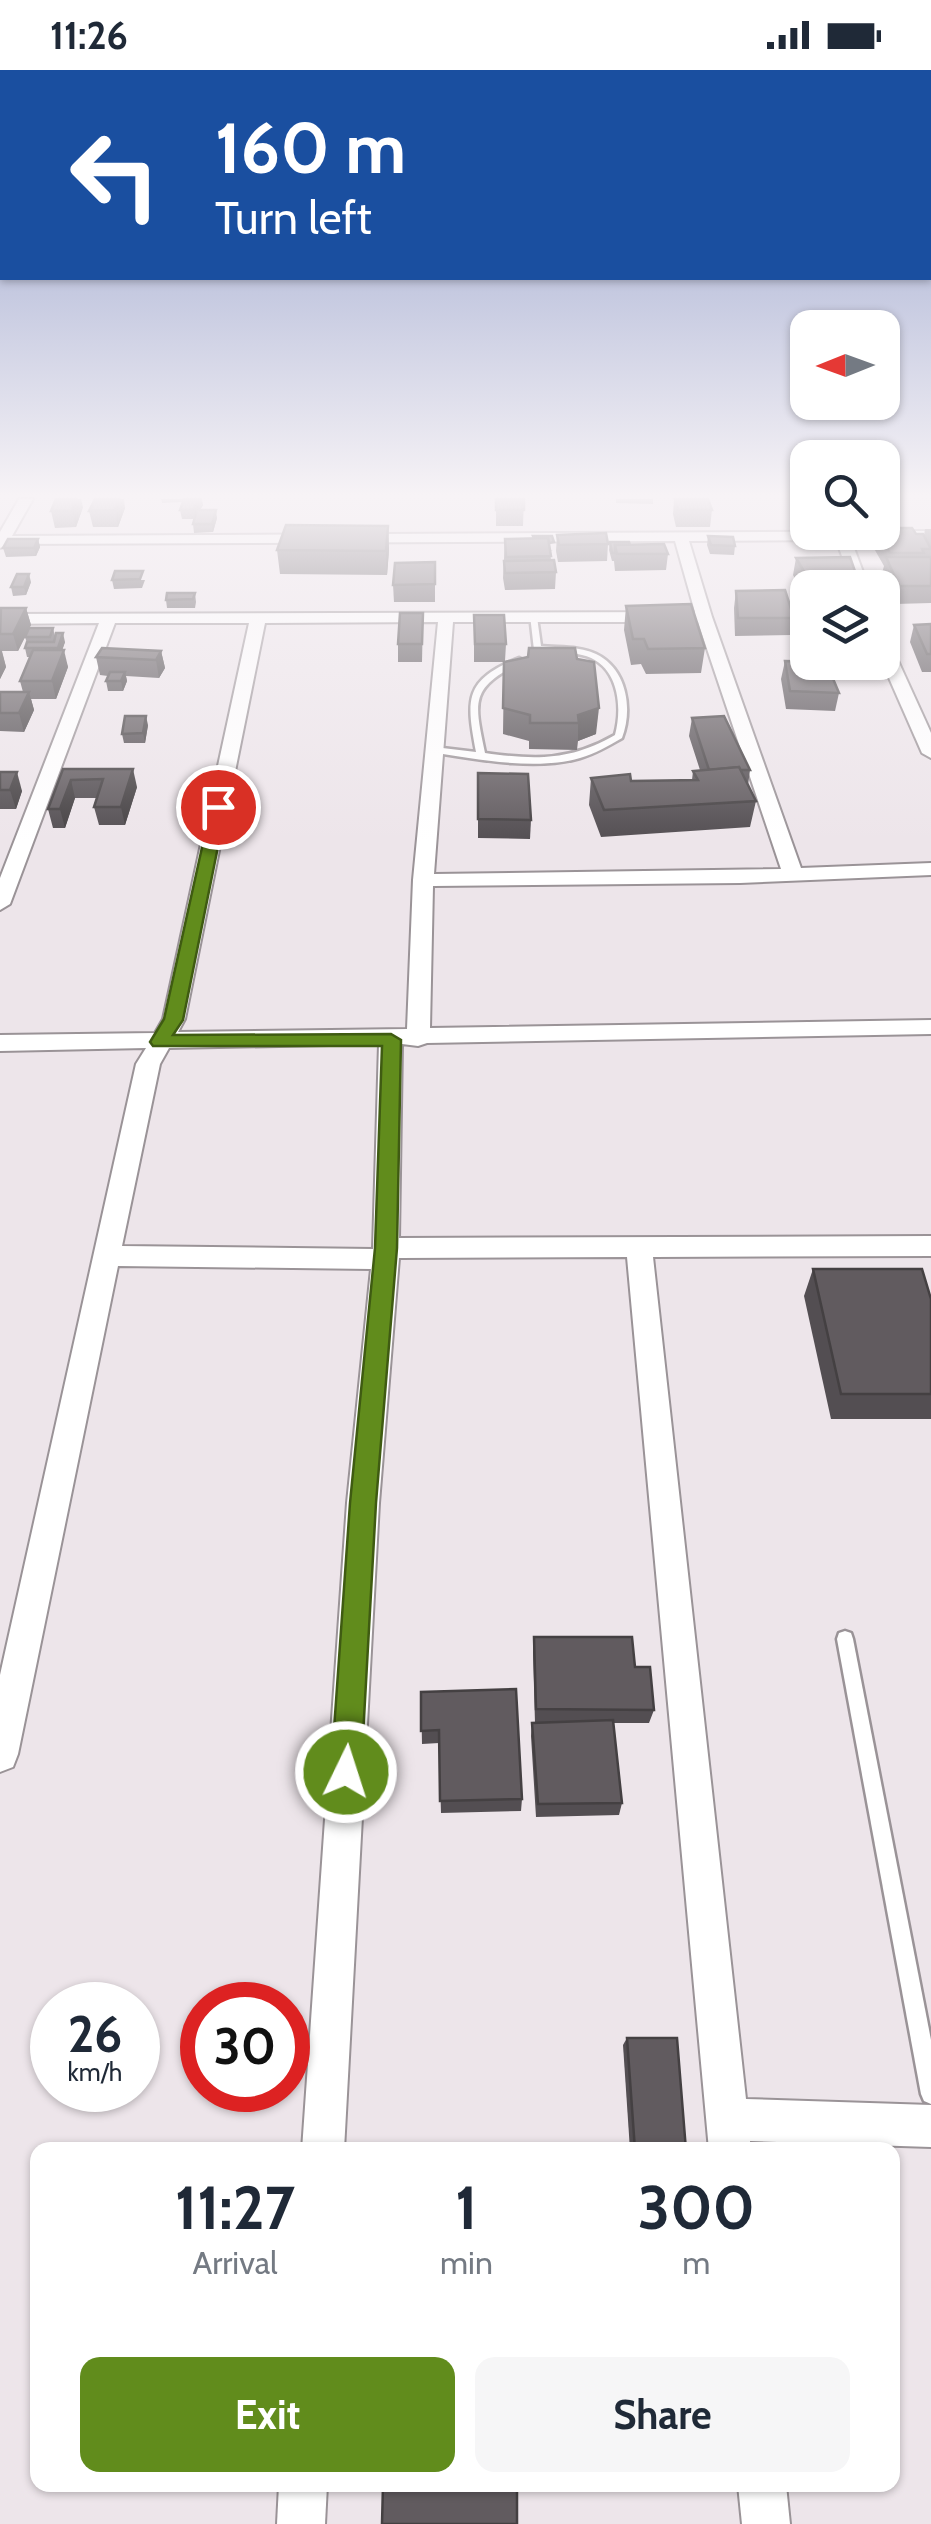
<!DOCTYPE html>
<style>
body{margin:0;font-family:Cabin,sans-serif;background:#f6f6f7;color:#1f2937;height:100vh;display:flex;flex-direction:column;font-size:38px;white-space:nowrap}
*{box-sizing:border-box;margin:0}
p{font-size:32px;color:#747a83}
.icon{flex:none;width:55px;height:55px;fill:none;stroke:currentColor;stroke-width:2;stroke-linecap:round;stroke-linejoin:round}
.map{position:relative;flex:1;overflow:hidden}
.side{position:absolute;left:30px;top:2072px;width:870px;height:350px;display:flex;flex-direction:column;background:#fff;border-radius:20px;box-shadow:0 2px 8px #0004}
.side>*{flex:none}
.guide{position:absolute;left:0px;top:0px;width:932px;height:210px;box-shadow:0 2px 8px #0004;background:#1a4fa0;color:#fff;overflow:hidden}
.needle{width:65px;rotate:269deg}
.fabs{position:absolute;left:790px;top:240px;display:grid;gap:20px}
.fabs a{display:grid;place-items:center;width:110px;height:110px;border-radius:20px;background:#fff;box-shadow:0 2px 8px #0004;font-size:50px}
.speed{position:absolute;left:30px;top:1912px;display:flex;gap:20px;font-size:50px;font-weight:700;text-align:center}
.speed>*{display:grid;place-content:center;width:130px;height:130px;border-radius:50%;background:#fff;box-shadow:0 2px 8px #0004;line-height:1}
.speed small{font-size:25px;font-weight:400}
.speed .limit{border:15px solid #d22;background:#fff;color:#111}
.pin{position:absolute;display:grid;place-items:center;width:85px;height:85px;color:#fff;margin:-42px;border:5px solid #fff;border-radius:50%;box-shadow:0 2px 10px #0007}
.me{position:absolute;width:110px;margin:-55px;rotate:4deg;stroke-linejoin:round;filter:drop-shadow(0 0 8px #0008)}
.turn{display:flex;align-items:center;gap:35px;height:210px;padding:0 50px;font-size:45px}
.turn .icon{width:130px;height:130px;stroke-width:2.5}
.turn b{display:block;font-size:70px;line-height:85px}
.eta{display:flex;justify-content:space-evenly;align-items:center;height:170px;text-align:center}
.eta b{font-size:60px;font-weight:800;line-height:70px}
.button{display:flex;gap:20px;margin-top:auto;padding:20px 50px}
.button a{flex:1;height:115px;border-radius:20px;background:#618c1c;color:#fff;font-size:40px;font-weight:800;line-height:115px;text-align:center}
.button a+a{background:#f6f6f7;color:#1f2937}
.status{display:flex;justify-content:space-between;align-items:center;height:70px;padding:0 50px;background:#fff;direction:ltr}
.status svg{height:28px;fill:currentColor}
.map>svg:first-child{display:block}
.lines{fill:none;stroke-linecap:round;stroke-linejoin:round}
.lane-casing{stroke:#9a9397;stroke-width:5}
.street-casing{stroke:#9a9397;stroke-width:4}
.lane{fill:#fff;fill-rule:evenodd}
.street{fill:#fff;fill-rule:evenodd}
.wall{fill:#534e52}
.shaded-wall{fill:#444042}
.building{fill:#615b5f;stroke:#444042;stroke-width:2.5}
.route{fill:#618c1c;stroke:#3f5b12;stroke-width:2.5}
</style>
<div class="status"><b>11:26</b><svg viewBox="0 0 49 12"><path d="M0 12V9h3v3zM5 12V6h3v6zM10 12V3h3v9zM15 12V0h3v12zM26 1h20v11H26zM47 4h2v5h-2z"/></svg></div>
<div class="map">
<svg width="931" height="2454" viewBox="0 0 931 2454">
<rect width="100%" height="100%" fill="#ede5ea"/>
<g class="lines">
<defs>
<g id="lane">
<path d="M530,545L537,547L541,576C559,578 580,576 596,584C627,599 633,639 622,668C608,676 595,684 580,688C536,701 475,689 431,682L430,680L434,677L476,682C466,629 464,610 519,588L523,590L522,592C470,618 474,630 485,683C535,690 570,691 615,665C623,635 618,593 582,585C567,581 550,583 534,580Z"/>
<path d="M845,1561L851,1563L853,1569L931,1970V2034L924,2031L921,2024L837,1569L839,1563Z"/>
</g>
<g id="street">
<path d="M19,429H33L12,466L931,461V469L851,470L869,518H854L836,470L689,471L712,547L801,798L931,793V805L740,813L433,816L430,958L931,950V964L427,973L418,976L402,974L399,1168L931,1166V1186L653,1187L746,2029L931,2035V2077L750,2071L751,2080H709L627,1187L399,1188L379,1433L344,2080H302L347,1433L371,1199L118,1196L18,1684L13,1697L0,1702V1605L136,994L146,978L0,981V965L155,963L163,949L249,553H115L10,834L0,840V808L99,553L0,554V544L695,542L675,471L7,474L0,478V462ZM438,552L413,810L407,959L178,962L185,949L265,553ZM453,552H698L781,799L434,804ZM379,974L373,1179L122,1176L160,994L169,978Z"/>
<path d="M882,568L890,573L931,663V688L922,683L882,592Z"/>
<path d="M279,2415H327L325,2454H277Z"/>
<path d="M738,2415H786L790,2454H742Z"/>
</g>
</defs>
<use href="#lane" class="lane-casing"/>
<use href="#street" class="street-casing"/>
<use href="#lane" class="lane"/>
<use href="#street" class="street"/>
</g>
<g class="wall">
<path d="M161,429H183L182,432L162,433Z"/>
<path d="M496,429H524L523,456H496Z"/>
<path d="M616,429H653V434L616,433Z"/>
<path d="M674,429L712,440L710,457H676L673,444Z"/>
<path d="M203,435L200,440L217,448L213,462L194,463L193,454L194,449H182L180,440Z"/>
<path d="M83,437L76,457L55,458L51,441Z"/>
<path d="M125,438L118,457H93L89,441Z"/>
<path d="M388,456L389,480L387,505L280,504L277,480Z"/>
<path d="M925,459H931V533L895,534L882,503L884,496L872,475L875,462L924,465Z"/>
<path d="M557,465L608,474L607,491L558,492L556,481Z"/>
<path d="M708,466L735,476L734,485L710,484L707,475Z"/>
<path d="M38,469L40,477L36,486L6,487L3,478Z"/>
<path d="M505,469L553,481H550L551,490L556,502L555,519L505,520L503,508Z"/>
<path d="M610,472L668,484L666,500L615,501L614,491H612L609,480Z"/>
<path d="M796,488L857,507L855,518H808V527H805L793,505Z"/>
<path d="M435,492V532H394L393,515Z"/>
<path d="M112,510H145L142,518L114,519Z"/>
<path d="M31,512L26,525L13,526L11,517Z"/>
<path d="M736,521L794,548L791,565L735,566L734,538Z"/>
<path d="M195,523L196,532L195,538H167L166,530Z"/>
<path d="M626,536L705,578L701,603L646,604L641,594L631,595L624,560Z"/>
<path d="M26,538L31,555L29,558H53L55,566L65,572L62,580L68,597L56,629H31L34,640L24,662L0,661V622H23L20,611L30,587H27L25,578L27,573L25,567L27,563L18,581H2L6,597L0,609V540Z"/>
<path d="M423,543L422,592H398V574Z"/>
<path d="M474,545L506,574L505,591L577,589L596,664L578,671L577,680L529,679V671L503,664L504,592H474Z"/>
<path d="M931,554V602H922L910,572L914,555Z"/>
<path d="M161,581L165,598L159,608L126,606L127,611L123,621H108L106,611L108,606L100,605L96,587Z"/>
<path d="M785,591L839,623L835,641L786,639L781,609Z"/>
<path d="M692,648L750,700L748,715L756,731L750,757L601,767L589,735L591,708L631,711L692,710L693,701L700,700L689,666Z"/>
<path d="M148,655L145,673H124L122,664Z"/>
<path d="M63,699L137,717L125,755H99L94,737L97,728H75L65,758H53L48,739Z"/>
<path d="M0,702L22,721L16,739H0Z"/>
<path d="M478,703L531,750L530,769L478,768Z"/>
<path d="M813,1199L931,1229V1349H831L804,1226Z"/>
<path d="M534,1567L635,1597L654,1640L649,1653H613L622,1733L619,1745L536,1747L531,1666L532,1653H535L533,1582Z"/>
<path d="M421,1622L522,1729L521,1741L441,1743L439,1673L422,1674Z"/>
<path d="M627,1968L686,2080H630L623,1975Z"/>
</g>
<g class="shaded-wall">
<path d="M76,429H81L83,437L76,457L72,441Z"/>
<path d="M119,429H124L125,438L118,457L115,440Z"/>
<path d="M200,429H202L203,435L195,449L193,440Z"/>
<path d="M216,440L217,448L213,462L212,454Z"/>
<path d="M388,456L389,480L387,505L386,481Z"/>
<path d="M38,469L40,477L36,486L34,478Z"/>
<path d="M29,504L31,512L26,525L24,517Z"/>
<path d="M26,538L31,555L18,581L13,564Z"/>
<path d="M63,563L65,572L60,587L58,578Z"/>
<path d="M1,579L6,597L0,609V582Z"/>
<path d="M64,580L68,597L56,629L52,611Z"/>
<path d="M161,581L165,598L159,608L156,590Z"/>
<path d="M125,602L127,611L123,621L121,611Z"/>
<path d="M29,622L34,640L24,662L19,643Z"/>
<path d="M599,638L596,664L578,671V645Z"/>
<path d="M146,646L148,655L145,673L143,663Z"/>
<path d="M133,699L137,717L125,755L121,737Z"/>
<path d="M17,702L22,721L16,739L10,720Z"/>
<path d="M71,710L75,728L65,758L60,739Z"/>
</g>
<g class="building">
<path d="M56,429H76L72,441H51Z"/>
<path d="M95,429H119L115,440L89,441Z"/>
<path d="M184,429H200L193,440H180Z"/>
<rect x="496" y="429" width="28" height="11"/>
<path d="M675,429H708L712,440H678Z"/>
<path d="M197,440H216L212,454H193Z"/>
<path d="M286,455L388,456L386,481L277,480Z"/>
<path d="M882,458H912L916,464H923L931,479H922L924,483H890L878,462H882Z"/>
<path d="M606,463L608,474L559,475L557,465Z"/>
<path d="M533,466H552L554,472L549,473L548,468H534Z"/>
<path d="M708,466L733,467L735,476L711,475Z"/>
<path d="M548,468L551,486L506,487L505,469Z"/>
<path d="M8,469H38L34,478H3Z"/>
<path d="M610,472H629L630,475H615V483H612Z"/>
<path d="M664,474L668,484H617L615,475Z"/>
<path d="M850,487L857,507L809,510L796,488Z"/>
<path d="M886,487H931V516H899Z"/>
<path d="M554,490L556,502L505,503L504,491Z"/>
<path d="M435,492V514L393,515L395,493Z"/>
<path d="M115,501H143L140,509L112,510Z"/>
<path d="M17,504H29L24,517H11Z"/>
<path d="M785,520L794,548H738L736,521Z"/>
<path d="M167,523H195L193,529L166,530Z"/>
<path d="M691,534L705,578L648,579L644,569H633L626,536Z"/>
<path d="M1,538H26L13,564H0Z"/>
<path d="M400,543H423L422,574H398Z"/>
<path d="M474,545H504L506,574H475Z"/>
<path d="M931,554V584H927L914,555Z"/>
<path d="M29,558H53L50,567H25Z"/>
<path d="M56,563H63L58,578H25L27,572H54Z"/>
<path d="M102,578L161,581L156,590L96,587Z"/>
<path d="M529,578H575L577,589L594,592L599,638L578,645L579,653H530V645L503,638L504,592L528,587Z"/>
<path d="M33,580H64L52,611H20Z"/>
<path d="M785,591L826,592L839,623L790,621Z"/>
<path d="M110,602H125L121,611H106Z"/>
<path d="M0,622H29L19,643H0Z"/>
<path d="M125,646H146L143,663L122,664Z"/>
<path d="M724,646L750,700H740L739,697L709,700L692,648Z"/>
<path d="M739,697L756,731L604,740L591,708L630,704L631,711L698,710L693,701Z"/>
<path d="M63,699H133L121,737H94L103,709L71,710L60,739H48Z"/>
<path d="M0,702H17L10,720H0Z"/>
<path d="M478,703L528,704L531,750L478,749Z"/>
<path d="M813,1199H922L931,1229V1324H841Z"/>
<path d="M534,1567H632L635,1597H650L654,1640L536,1639Z"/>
<path d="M516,1619L522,1729L440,1731L439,1660L421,1661V1622Z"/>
<path d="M613,1650L622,1733L538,1734L532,1653Z"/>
<path d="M627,1968H677L686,2080H635Z"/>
<path d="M383,2415H517V2454H382Z"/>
</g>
<linearGradient id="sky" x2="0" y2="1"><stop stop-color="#8f9cc9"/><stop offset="0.55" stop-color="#f7f3f6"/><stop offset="1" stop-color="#f7f3f6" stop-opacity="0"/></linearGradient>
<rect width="931" height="773" fill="url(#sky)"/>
<path class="route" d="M218,733L226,737L183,950L173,965L391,964L401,970L397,1178L376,1433L361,1702L356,1713L346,1717L335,1713L331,1702L350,1433L375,1178L382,976H153L150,972L164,949L211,737Z"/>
</svg>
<div class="fabs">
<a><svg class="needle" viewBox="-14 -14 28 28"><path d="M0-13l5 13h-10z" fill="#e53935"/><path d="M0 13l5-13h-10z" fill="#747a83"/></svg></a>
<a><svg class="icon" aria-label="search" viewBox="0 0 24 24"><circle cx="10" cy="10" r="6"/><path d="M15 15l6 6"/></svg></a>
<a><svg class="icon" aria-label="layers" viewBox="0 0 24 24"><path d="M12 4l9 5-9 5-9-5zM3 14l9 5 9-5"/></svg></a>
</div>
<div class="speed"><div>26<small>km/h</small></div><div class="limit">30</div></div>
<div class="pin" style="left:218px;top:737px;background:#d93025"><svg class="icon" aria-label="arrive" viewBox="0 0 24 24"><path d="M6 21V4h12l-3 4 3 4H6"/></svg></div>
<svg class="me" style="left:346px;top:1702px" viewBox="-20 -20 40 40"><circle r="17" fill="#618c1c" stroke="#fff" stroke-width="3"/><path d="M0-11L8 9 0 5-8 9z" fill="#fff"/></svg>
<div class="guide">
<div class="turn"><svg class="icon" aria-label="left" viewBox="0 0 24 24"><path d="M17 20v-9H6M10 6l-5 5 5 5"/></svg><div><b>160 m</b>Turn left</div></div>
</div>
<section class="side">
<div class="eta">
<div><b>11:27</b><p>Arrival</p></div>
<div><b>1</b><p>min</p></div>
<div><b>300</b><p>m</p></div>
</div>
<div class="button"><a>Exit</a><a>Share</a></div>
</section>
</div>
